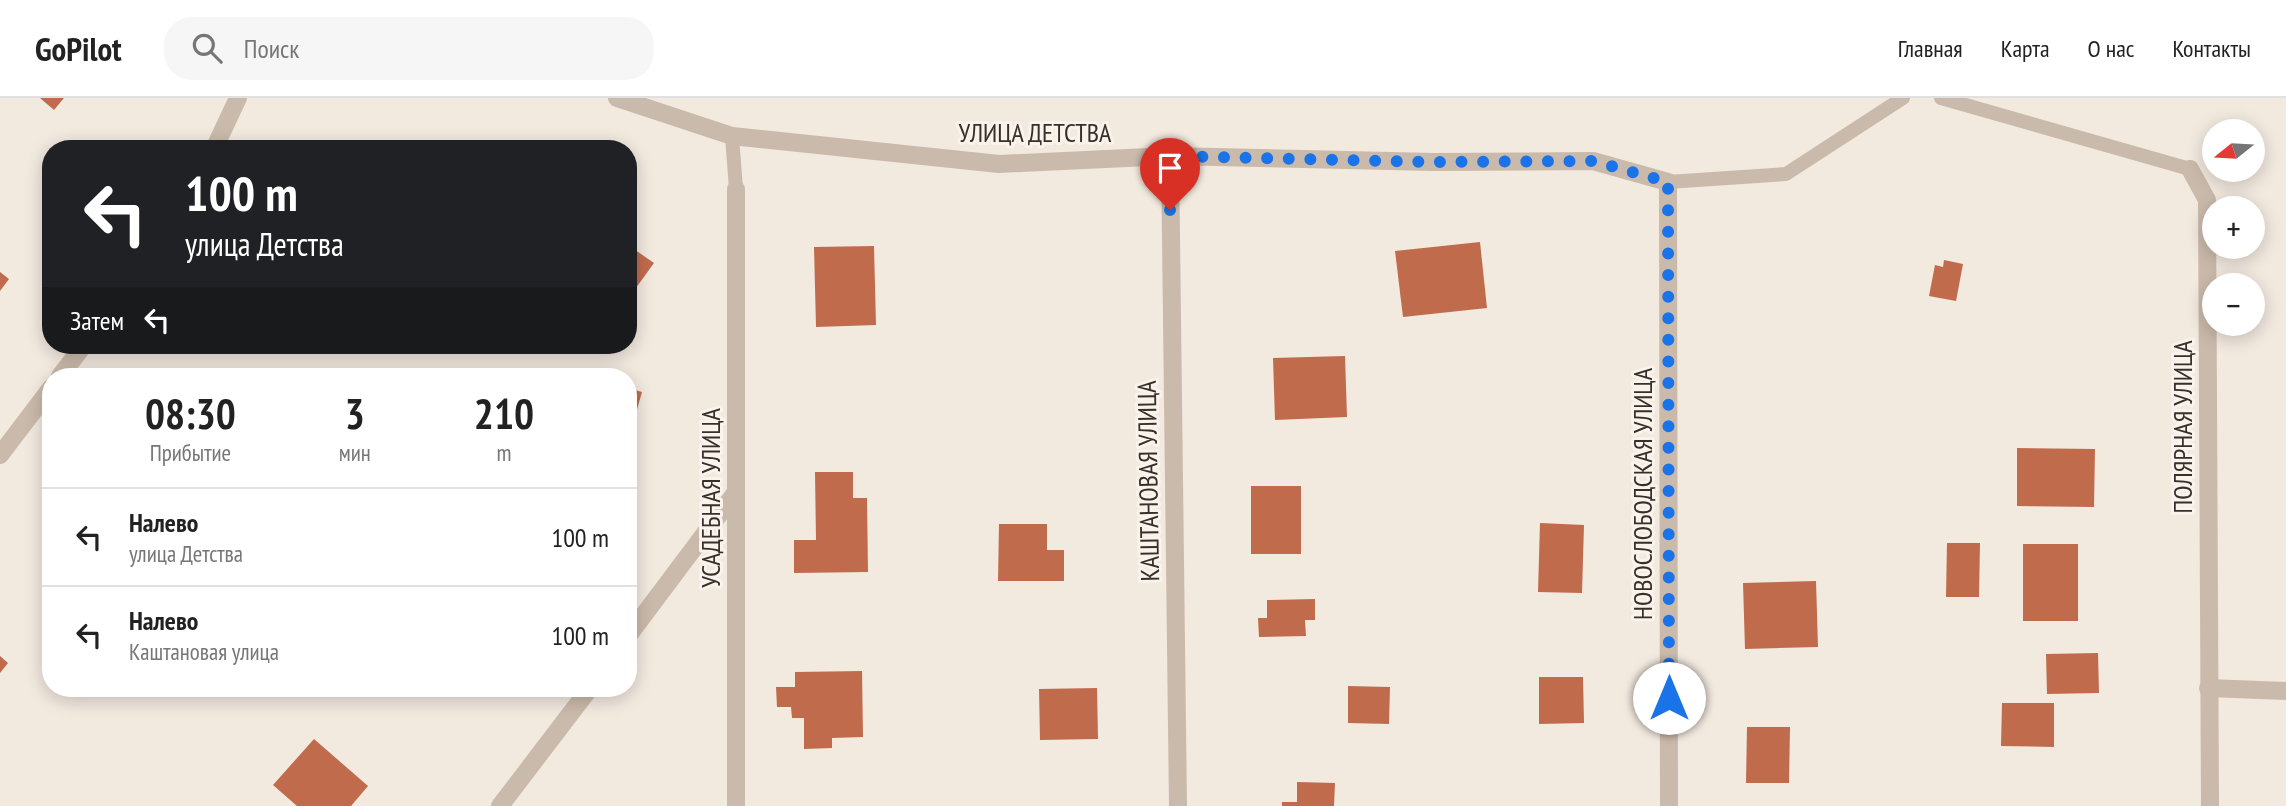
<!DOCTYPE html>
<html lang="ru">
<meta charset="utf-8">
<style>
body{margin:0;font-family:"PT Sans Narrow",sans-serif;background:#f6f6f6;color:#222;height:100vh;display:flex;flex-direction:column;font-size:26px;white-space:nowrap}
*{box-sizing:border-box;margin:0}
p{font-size:23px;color:#767676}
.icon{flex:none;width:38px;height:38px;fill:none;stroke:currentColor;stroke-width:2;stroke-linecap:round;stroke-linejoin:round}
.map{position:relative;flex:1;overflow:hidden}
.details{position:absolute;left:42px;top:270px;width:595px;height:329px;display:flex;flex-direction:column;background:#fff;border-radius:28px;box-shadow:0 4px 18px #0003}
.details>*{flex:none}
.top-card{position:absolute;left:42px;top:42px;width:595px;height:214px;border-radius:28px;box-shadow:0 4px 18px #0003;background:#202124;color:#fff;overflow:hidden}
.needle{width:46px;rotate:252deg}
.buttons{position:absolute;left:2202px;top:21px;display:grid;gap:14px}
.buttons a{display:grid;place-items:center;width:63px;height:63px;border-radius:50%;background:#fff;box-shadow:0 4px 18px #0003;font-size:35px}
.pin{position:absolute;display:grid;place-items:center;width:60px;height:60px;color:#fff;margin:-72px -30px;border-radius:50% 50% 50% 0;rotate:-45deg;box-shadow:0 0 7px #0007}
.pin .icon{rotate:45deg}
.me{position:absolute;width:77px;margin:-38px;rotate:0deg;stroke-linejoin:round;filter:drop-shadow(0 0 5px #0008)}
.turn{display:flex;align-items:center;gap:24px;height:147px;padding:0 28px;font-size:32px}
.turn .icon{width:91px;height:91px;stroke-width:2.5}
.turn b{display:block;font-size:49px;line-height:60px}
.then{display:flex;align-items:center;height:66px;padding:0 28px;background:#0003;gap:14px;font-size:26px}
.eta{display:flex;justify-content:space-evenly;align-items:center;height:119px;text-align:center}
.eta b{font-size:42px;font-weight:700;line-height:49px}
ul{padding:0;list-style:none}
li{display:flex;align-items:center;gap:21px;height:98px;padding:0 28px;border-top:2px solid #e0e0e0}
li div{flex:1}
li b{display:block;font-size:26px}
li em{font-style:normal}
header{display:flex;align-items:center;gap:42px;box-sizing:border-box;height:98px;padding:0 35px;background:#fff;border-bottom:2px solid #e0e0e0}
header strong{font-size:33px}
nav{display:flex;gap:38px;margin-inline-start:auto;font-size:24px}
.search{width:490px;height:63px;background:#f6f6f6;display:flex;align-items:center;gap:18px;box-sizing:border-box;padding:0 24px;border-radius:28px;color:#767676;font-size:26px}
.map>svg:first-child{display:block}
.building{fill:#c16b4d}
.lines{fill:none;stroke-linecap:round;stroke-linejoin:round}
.lane{stroke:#cabaab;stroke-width:14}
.street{stroke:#cabaab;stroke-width:18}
.route{stroke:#1a73e8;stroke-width:12;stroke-dasharray:0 21.6}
.labels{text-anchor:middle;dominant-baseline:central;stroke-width:6;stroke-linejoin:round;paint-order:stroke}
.street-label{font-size:26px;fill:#382e2a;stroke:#f9f3eb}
</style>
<header>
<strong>GoPilot</strong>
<div class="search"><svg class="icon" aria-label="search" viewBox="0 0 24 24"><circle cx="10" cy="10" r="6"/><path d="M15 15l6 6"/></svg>Поиск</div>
<nav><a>Главная</a><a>Карта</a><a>О нас</a><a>Контакты</a></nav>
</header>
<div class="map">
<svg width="2286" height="708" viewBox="0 0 2286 708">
<rect width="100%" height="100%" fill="#f2e9df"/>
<g class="building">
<path d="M40,0H64L54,12Z"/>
<path d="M1480,144L1487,210L1403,219L1395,153Z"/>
<path d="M628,147L654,165L628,201Z"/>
<path d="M874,148L876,227L816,229L814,149Z"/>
<path d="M1944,162L1963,166L1956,203L1929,198L1935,167L1943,169Z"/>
<path d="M0,174L9,181L0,193Z"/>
<path d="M1345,258L1347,319L1275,322L1273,260Z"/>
<path d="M628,290L642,294L629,339H628Z"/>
<path d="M2017,350L2095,351L2094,409L2017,408Z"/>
<path d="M815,374H853V400H867L868,474L794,475V442H816Z"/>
<rect x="1251" y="388" width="50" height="68"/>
<path d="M1540,425L1584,427L1582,495L1538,494Z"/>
<path d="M999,426H1047V452H1064V483H998Z"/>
<path d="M1947,445H1980L1979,499H1946Z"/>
<rect x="2023" y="446" width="55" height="77"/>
<path d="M1816,483L1818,549L1745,551L1743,485Z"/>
<path d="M1315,501V522H1305L1306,538L1259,539L1258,520H1267V502Z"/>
<path d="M2098,555L2099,595L2047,596L2046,556Z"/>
<path d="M0,558L8,565L0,575Z"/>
<path d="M862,573L863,639L832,640V650L804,651V620H792L791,609H777L776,589H795V574Z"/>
<path d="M1539,579H1583L1584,625L1539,626Z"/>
<path d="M1348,588L1390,589L1389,626L1348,625Z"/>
<path d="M1097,590L1098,641L1040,642L1039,591Z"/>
<path d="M2002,605H2054V649L2001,648Z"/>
<path d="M1747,629H1790L1789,685H1746Z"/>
<path d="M314,641L368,688L351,708H297L273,687Z"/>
<path d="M1297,684L1335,685L1334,708H1282V704H1297Z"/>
</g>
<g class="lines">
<g class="lane">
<path d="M1941,0L2190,71"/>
<path d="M732,38L736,91"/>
<path d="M1668,84L1786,76L1903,0"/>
</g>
<g class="street">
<path d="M617,0L732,38L999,66L1170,58L1433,64L1593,63L1668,84L1669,708"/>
<path d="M214,51L238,0"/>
<path d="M1170,58L1178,708"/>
<path d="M2190,71L2207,102L2210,708"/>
<path d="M736,91V708"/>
<path d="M60,278L84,247"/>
<path d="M0,357L51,290"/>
<path d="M628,538L736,394"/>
<path d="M2208,590L2286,593"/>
<path d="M500,708L590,590"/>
</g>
</g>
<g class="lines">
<path class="route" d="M1170,112V58L1433,64L1593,63L1668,84L1669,600"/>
</g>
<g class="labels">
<g class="street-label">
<text x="1035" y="34">УЛИЦА ДЕТСТВА</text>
<text transform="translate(2182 329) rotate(-90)">ПОЛЯРНАЯ УЛИЦА</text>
<text transform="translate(1148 383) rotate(-91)">КАШТАНОВАЯ УЛИЦА</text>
<text transform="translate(1642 396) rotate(-90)">НОВОСЛОБОДСКАЯ УЛИЦА</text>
<text transform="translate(710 400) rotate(-90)">УСАДЕБНАЯ УЛИЦА</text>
</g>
</g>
</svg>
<div class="buttons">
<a><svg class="needle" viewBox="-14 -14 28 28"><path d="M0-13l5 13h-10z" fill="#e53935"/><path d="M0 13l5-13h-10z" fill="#767676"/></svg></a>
<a>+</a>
<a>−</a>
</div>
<div class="pin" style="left:1170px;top:112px;background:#d93025"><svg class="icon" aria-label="arrive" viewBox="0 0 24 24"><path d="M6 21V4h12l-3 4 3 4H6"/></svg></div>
<svg class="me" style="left:1669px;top:600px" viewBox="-20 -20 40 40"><circle r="19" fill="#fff"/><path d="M0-13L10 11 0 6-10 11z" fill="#1a73e8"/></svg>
<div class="top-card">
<div class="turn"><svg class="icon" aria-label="left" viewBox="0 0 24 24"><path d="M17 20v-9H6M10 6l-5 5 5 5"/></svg><div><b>100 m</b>улица Детства</div></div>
<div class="then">Затем<svg class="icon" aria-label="left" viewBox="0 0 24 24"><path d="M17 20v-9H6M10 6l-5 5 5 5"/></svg></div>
</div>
<section class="details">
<div class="eta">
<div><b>08:30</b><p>Прибытие</p></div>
<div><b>3</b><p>мин</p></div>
<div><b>210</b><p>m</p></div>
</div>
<ul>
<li><svg class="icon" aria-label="left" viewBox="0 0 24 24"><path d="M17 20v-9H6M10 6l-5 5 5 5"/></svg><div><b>Налево</b><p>улица Детства</p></div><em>100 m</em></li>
<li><svg class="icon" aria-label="left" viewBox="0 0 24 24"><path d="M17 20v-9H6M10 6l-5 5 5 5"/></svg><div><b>Налево</b><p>Каштановая улица</p></div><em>100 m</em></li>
</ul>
</section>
</div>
